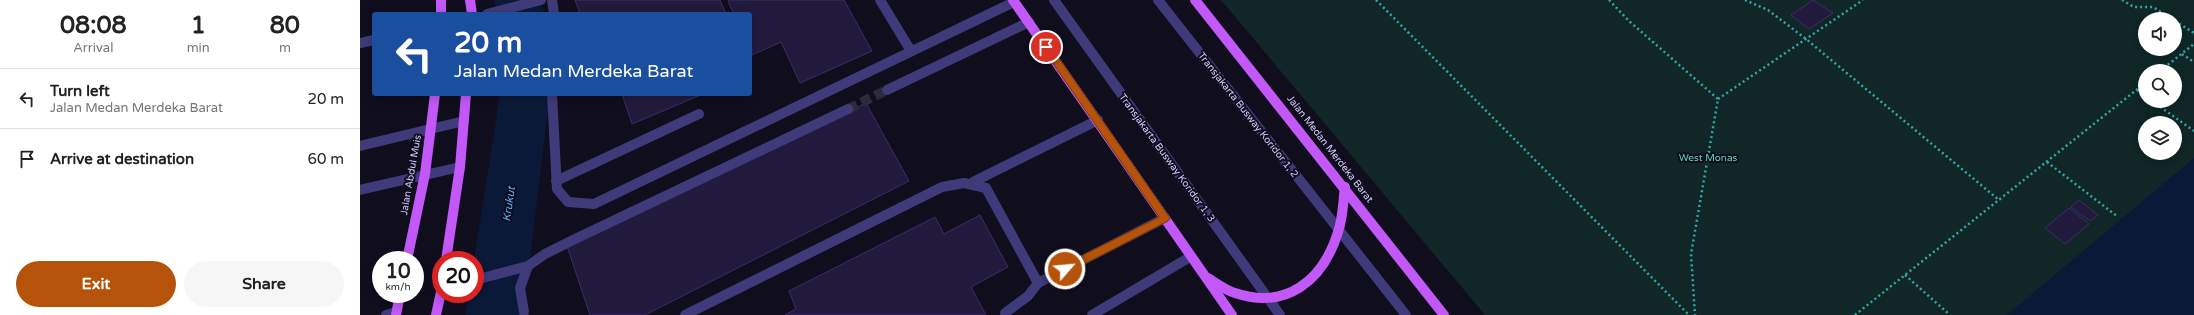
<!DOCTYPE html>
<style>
body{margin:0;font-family:"Varela Round",sans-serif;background:#f6f6f6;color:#222;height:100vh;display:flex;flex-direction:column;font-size:15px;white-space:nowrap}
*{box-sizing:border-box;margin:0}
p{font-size:13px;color:#767676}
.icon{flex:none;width:22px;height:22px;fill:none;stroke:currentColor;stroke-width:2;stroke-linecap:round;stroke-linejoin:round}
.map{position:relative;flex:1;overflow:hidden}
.sheet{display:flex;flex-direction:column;background:#fff;width:360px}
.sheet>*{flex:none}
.banner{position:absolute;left:12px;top:12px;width:380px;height:84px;border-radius:4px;box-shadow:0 2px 10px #0003;background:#1a4fa0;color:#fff;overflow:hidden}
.fabs{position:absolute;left:1778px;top:12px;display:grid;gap:8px}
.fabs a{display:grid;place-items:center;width:44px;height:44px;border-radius:50%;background:#fff;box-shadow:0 2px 10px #0003;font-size:20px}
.speed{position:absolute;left:12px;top:251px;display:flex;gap:8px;font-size:20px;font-weight:700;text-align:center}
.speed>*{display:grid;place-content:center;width:52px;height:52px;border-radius:50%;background:#fff;box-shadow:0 2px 10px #0003;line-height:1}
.speed small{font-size:10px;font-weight:400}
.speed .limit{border:6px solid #d22;background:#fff;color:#111}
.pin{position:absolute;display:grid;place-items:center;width:34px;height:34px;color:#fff;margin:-17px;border:2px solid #fff;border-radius:50%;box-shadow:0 1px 4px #0007}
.me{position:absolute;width:44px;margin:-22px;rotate:63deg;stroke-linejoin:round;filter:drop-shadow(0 0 3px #0008)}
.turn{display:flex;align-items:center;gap:14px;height:84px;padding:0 16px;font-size:18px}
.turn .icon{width:52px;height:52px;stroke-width:2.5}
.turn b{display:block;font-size:28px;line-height:34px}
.eta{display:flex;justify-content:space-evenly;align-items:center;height:68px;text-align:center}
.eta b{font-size:24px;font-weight:800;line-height:28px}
.cta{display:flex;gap:8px;margin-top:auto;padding:8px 16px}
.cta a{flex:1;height:46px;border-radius:24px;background:#b45309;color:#fff;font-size:16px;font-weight:800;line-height:46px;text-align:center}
.cta a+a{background:#f6f6f6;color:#222}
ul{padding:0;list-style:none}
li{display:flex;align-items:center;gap:12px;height:60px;padding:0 16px;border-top:1px solid #e0e0e0}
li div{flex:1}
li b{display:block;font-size:15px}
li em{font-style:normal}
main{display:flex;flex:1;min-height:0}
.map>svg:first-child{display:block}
.green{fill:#102627;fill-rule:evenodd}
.water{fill:#0b1938}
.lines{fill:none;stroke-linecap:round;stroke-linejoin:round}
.river{fill:#0b1938;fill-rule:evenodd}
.building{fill:#221a3d;stroke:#3b2d68}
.minor-tunnel{stroke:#2d2a3e;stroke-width:10;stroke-dasharray:10 5;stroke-linecap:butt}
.path{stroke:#33a9a7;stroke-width:2.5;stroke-dasharray:2 3;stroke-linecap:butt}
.minor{stroke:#3f3a7a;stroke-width:10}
.major{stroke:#c258f7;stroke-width:10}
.route{fill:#b45309;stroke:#753606}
.labels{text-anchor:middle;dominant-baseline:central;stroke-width:4;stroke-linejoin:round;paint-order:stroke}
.street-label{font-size:10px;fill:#d3cbfc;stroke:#100d1d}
.park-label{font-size:10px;fill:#5cd8be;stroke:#100d1d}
.water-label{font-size:11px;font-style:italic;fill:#5eaaf7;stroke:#100d1d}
</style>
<main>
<section class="sheet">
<div class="eta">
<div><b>08:08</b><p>Arrival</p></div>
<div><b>1</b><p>min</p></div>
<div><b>80</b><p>m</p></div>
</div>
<ul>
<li><svg class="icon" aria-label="left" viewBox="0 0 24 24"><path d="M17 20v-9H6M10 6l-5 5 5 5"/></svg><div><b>Turn left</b><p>Jalan Medan Merdeka Barat</p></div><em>20 m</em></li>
<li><svg class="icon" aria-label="arrive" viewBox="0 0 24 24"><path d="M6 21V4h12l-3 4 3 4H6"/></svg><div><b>Arrive at destination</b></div><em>60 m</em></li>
</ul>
<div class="cta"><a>Exit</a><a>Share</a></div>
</section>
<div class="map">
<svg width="1834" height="315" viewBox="0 0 1834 315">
<rect width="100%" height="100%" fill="#100d1d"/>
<path class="green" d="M861,0H1834V315H1125ZM1785,19H1815V49H1785ZM1785,71H1815V101H1785ZM1785,123H1815V153H1785Z"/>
<path class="water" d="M1834,158V315H1647Z"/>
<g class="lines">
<g class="river">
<path d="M134,0H180L185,14H137Z"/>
<path d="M140,94H190L163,315H105L109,294H115L114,260Z"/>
</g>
</g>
<g class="building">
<path d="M215,0H360L366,14H220Z"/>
<path d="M370,0H484L512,51L440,83L421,42L392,55L390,14H374L368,1Z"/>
<path d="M1453,0L1473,13L1449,29L1431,15Z"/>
<path d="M262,94H343L272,124Z"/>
<path d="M506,103L549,181L285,315H230L207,246Z"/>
<path d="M1719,200L1738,215L1730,221L1711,207Z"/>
<path d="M1709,208L1729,224L1705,244L1685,228Z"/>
<path d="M620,215L648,267L611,287L626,315H425L436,309L429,291L575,217L584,234Z"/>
</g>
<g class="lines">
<path class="minor-tunnel" d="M488,109L527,90"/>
<g class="path">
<path d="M1016,0L1329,315"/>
<path d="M1249,0L1269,21L1358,99L1331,254L1335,315"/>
<path d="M1385,0L1408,10L1446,39L1639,200"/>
<path d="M1762,0L1774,7H1793L1812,19"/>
<path d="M1815,21L1834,33"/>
<path d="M1822,54L1834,62"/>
<path d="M1800,71L1834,44"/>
<path d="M1777,90L1785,96"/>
<path d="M1358,99L1503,0"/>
<path d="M1792,101L1834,131"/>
<path d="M1687,162L1758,217"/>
<path d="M1545,275L1590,315"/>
<path d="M1495,315L1785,83"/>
</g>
<g class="minor">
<path d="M192,0L194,14"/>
<path d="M520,0L551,51"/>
<path d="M694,0L920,315"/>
<path d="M798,0L1046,315"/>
<path d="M127,14L181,0"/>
<path d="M0,43L14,40"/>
<path d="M527,90L669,22"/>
<path d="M192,94L197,189L208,202L234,204L654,2"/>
<path d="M0,146L104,121"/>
<path d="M196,181L339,114"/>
<path d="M613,182L738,120"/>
<path d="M0,190L100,167"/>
<path d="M115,280L168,266L185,254L213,240L488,109"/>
<path d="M678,283L805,218"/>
<path d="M164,312L160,288L168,266"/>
<path d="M26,315L36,312"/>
<path d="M325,315L582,187L604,183L626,188L678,283L668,296L645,313"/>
<path d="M732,315L830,257"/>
</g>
<g class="major">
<path d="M81,0V14"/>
<path d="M110,0L112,14"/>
<path d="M653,0L872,315"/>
<path d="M835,0L1084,315"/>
<path d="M47,260L65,174L75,94"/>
<path d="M86,260L100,167L106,94"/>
<path d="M848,278C856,283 865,290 875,293C926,310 963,281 978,232C983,218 983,202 985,187"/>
<path d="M36,315L40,294"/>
<path d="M76,315L81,292"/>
</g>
</g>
<path class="route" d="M686,43L689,44L810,218L808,221L705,274L701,273V266L799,217L683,49L682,47Z"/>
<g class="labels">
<g class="street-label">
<text transform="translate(888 115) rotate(52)">Transjakarta Busway Koridor 1, 2</text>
<text transform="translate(970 149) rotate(52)">Jalan Medan Merdeka Barat</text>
<text transform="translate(807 158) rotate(54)">Transjakarta Busway Koridor 1, 3</text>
<text transform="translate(51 175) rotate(-80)">Jalan Abdul Muis</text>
</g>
<g class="park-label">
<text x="1348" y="158">West Monas</text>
</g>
<g class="water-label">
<text transform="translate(149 204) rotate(-82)">Krukut</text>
</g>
</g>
</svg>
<div class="fabs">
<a><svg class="icon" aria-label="sound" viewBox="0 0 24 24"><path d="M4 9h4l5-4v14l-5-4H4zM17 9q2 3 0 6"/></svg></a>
<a><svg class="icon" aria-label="search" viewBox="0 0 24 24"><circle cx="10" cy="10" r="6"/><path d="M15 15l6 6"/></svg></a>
<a><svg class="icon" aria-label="layers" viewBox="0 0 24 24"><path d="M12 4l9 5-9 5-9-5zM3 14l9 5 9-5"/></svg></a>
</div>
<div class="speed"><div>10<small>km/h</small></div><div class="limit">20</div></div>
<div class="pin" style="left:686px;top:47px;background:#d93025"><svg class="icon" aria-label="arrive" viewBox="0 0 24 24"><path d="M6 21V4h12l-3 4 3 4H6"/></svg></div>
<svg class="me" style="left:705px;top:269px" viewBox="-20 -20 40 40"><circle r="17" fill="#b45309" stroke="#fff" stroke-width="3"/><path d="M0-11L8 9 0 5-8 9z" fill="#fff"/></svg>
<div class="banner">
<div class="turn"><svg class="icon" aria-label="left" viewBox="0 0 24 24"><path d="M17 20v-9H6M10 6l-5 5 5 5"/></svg><div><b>20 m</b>Jalan Medan Merdeka Barat</div></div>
</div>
</div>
</main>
